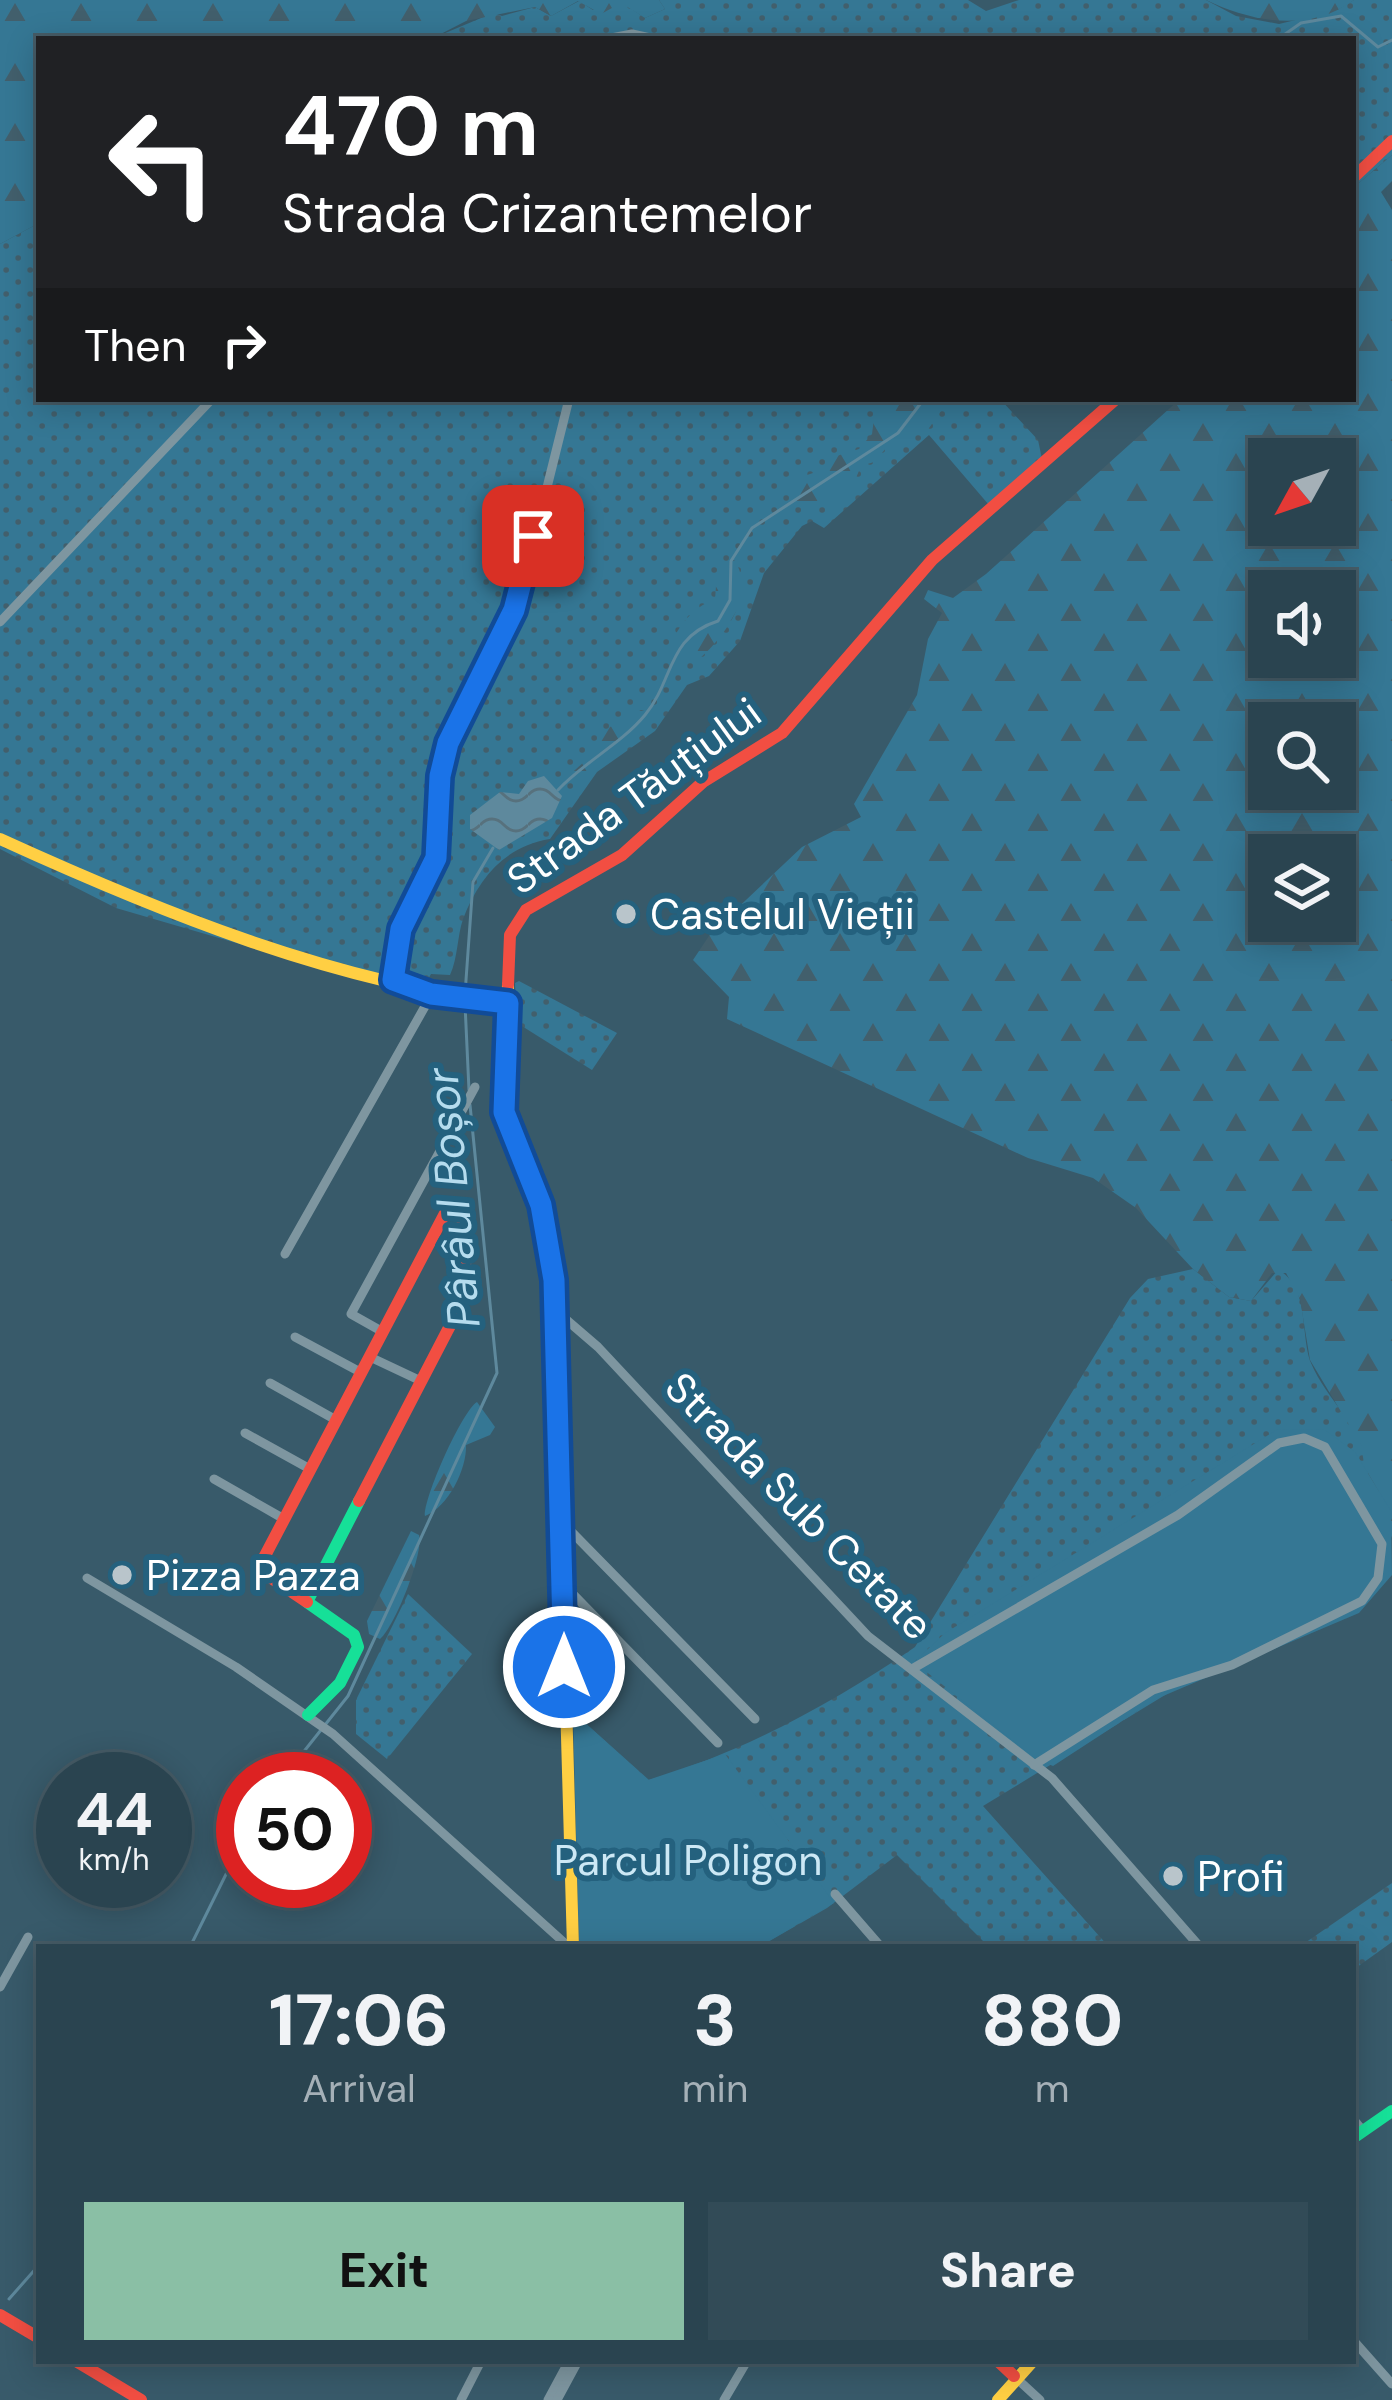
<!DOCTYPE html>
<meta charset="utf-8">
<style>
body{margin:0;font-family:"DM Sans",sans-serif;background:#324b57;color:#f1f3f6;height:100vh;display:flex;flex-direction:column;font-size:45px;white-space:nowrap}
*{box-sizing:border-box;margin:0}
p{font-size:39px;color:#a5b0b7}
.icon{flex:none;width:66px;height:66px;fill:none;stroke:currentColor;stroke-width:2;stroke-linecap:round;stroke-linejoin:round}
.map{position:relative;flex:1;overflow:hidden}
.details{position:absolute;left:36px;top:1944px;width:1320px;height:420px;display:flex;flex-direction:column;background:#2a4450;border-radius:0px;box-shadow:0 6px 30px #0003,0 0 0 3px #465c67}
.details>*{flex:none}
.hud{position:absolute;left:36px;top:36px;width:1320px;height:366px;border-radius:0px;box-shadow:0 6px 30px #0003,0 0 0 3px #465c67;background:#202124;color:#fff;overflow:hidden}
.needle{width:78px;rotate:230deg}
.controls{position:absolute;left:1248px;top:438px;display:grid;gap:24px}
.controls a{display:grid;place-items:center;width:108px;height:108px;border-radius:0px;background:#2a4450;box-shadow:0 6px 30px #0003,0 0 0 3px #465c67;font-size:60px}
.speed{position:absolute;left:36px;top:1752px;display:flex;gap:24px;font-size:60px;font-weight:700;text-align:center}
.speed>*{display:grid;place-content:center;width:156px;height:156px;border-radius:50%;background:#2a4450;box-shadow:0 6px 30px #0003,0 0 0 3px #465c67;line-height:1}
.speed small{font-size:30px;font-weight:400}
.speed .limit{border:18px solid #d22;background:#fff;color:#111}
.pin{position:absolute;display:grid;place-items:center;width:102px;height:102px;color:#fff;margin:-51px;border-radius:24px;box-shadow:0 6px 18px #0006}
.me{position:absolute;width:132px;margin:-66px;rotate:0deg;stroke-linejoin:round;filter:drop-shadow(0 0 9px #0008)}
.turn{display:flex;align-items:center;gap:42px;height:252px;padding:0 48px;font-size:54px}
.turn .icon{width:156px;height:156px;stroke-width:2.5}
.turn b{display:block;font-size:84px;line-height:102px}
.then{display:flex;align-items:center;height:114px;padding:0 48px;background:#0003;gap:24px;font-size:45px}
.eta{display:flex;justify-content:space-evenly;align-items:center;height:204px;text-align:center}
.eta b{font-size:72px;font-weight:800;line-height:84px}
.primary-button{display:flex;gap:24px;margin-top:auto;padding:24px 48px}
.primary-button a{flex:1;height:138px;border-radius:0px;background:#8abfa5;color:#111;font-size:48px;font-weight:800;line-height:138px;text-align:center}
.primary-button a+a{background:#324b57;color:#f1f3f6}
.map>svg:first-child{display:block}
.grass{fill:url(#grass-dots)}
.forest{fill:url(#forest-firs);fill-rule:evenodd}
.park{fill:#357794}
.water{fill:url(#water-waves)}
.lines{fill:none;stroke-linecap:round;stroke-linejoin:round}
.stream{stroke:#5e899d;stroke-width:3}
.street{stroke:#7e96a0;stroke-width:9}
.fast{stroke:#16e098;stroke-width:12}
.slow{stroke:#ffcf43;stroke-width:12}
.jam{stroke:#f24e42;stroke-width:12}
.route-casing{stroke:#114b97;stroke-width:30}
.route{stroke:#1a73e8;stroke-width:21}
.poi-dot{fill:#b9c5cb;stroke:#24617e;stroke-width:4.5}
.labels{text-anchor:middle;dominant-baseline:central;stroke-width:12;stroke-linejoin:round;paint-order:stroke}
.street-label{font-size:42px;fill:#fff;stroke:#24617e}
.poi-label{font-size:42px;fill:#fff;stroke:#24617e;text-anchor:start}
.park-label{font-size:42px;fill:#cce8f5;stroke:#24617e}
.water-label{font-size:45px;font-style:italic;fill:#b5dcee;stroke:#24617e}
</style>
<div class="map">
<svg width="1392" height="2400" viewBox="0 0 1392 2400">
<defs>
<pattern id="grass-dots" width="8" height="8" patternUnits="userSpaceOnUse" patternTransform="scale(3)"><rect width="8" height="8" fill="#357794"/><path d="M2 2h.1M6 6h.1" fill="none" stroke="#425f6c" stroke-width="1.8" stroke-linecap="round"/></pattern>
<pattern id="forest-firs" width="22" height="20" patternUnits="userSpaceOnUse" patternTransform="scale(3)"><rect width="22" height="20" fill="#357794"/><path d="M5 1l3.5 6h-7zM16 11l3.5 6h-7z" fill="#425f6c"/></pattern>
<pattern id="water-waves" width="16" height="10" patternUnits="userSpaceOnUse" patternTransform="scale(3)"><rect width="16" height="10" fill="#5e899d"/><path d="M0 5q4-4 8 0t8 0" fill="none" stroke="#57717d"/></pattern>
</defs>
<rect width="100%" height="100%" fill="#385a6a"/>
<g class="grass">
<path d="M659,0H968L986,11L1019,0H1206L1236,16L1279,24L1337,10L1354,0H1392V155L1353,188V39H431L493,13L502,16L535,7L551,16L579,1L593,10L621,2L645,18L665,9Z"/>
<path d="M39,223V399H1000L1038,440L1042,459L989,505L929,435L824,528L812,521L802,526L764,573L740,641L709,676L687,685L655,731L597,772L550,839C506,846 479,877 463,919C457,937 458,957 450,975L431,974L419,996L116,908L0,849V244Z"/>
<path d="M519,981L617,1033L592,1070L517,1023L515,983Z"/>
<path d="M1193,1269L1229,1297L1251,1301L1278,1270C1310,1286 1300,1334 1311,1363C1326,1400 1365,1429 1368,1470C1370,1503 1340,1563 1329,1595L983,1806L1109,1947H989L897,1855L827,1908L759,1947L573,1712L649,1780C742,1753 835,1702 915,1647L1130,1298L1148,1279Z"/>
<path d="M408,1594L472,1654L387,1759L356,1734V1700Z"/>
<path d="M1392,1883V1942L1353,1970V1947H1299Z"/>
</g>
<g class="forest">
<path d="M0,0H659L665,9L645,18L621,3L601,14L578,1L551,16L535,7L466,21L431,39H39V223L0,244Z"/>
<path d="M1206,0H1354C1309,33 1252,22 1206,0Z"/>
<path d="M1392,155V181L1381,192L1392,210V1538L1367,1482L1361,1445L1310,1360L1300,1299L1286,1273H1272L1251,1301L1229,1297L1193,1269L1136,1208L1093,1178L1028,1158L727,1019L729,997L693,960L711,933L802,847L861,817L854,804L917,695L928,639L942,613L924,599L928,590L953,598L986,574L1180,399H1353V188ZM1269,459H1335V525H1269ZM1269,591H1335V657H1269ZM1269,723H1335V789H1269ZM1269,855H1335V921H1269Z"/>
<path d="M907,399H964L943,408L927,431L888,446L874,462L861,466L853,485L837,501L794,507L788,489L798,478L828,468L830,458L859,449L872,434L875,411L887,401L899,405Z"/>
<path d="M734,560C758,594 723,639 697,661H674L668,651C676,629 692,606 715,600L717,572Z"/>
<path d="M641,710L651,713V730C630,742 595,765 580,784L565,779L595,752L610,727Z"/>
<path d="M477,1402L495,1427L490,1435L466,1445C467,1469 448,1507 425,1516C423,1499 462,1411 477,1402Z"/>
<path d="M411,1531L419,1535C424,1553 395,1626 380,1639L369,1634L367,1621Z"/>
</g>
<g class="park">
<path d="M1278,1429L1325,1430L1355,1452L1391,1511L1392,1575L1359,1613L1156,1699L1053,1766L1036,1759L914,1662L945,1633Z"/>
<path d="M573,1712L648,1780L725,1754L834,1903L759,1947H579Z"/>
</g>
<path class="water" d="M544,776L562,796L552,818L499,850L470,829V815L500,792L519,794L528,781Z"/>
<g class="lines">
<g class="stream">
<path d="M1278,39L1301,23L1341,16L1378,47L1392,40"/>
<path d="M558,790C584,762 621,744 645,715C674,680 667,637 718,621L730,600L731,561L752,528L898,433L924,399"/>
<path d="M465,994L473,882L493,848"/>
<path d="M465,1004L469,1090"/>
<path d="M282,1779L348,1696L497,1373L470,1105"/>
<path d="M190,1947L243,1840"/>
<path d="M9,2299L39,2265"/>
</g>
<g class="street">
<path d="M606,39L632,34L655,39"/>
<path d="M0,622L212,399"/>
<path d="M393,980L401,929L435,858L445,753L521,592L569,399"/>
<path d="M285,1254L432,994"/>
<path d="M555,1310L598,1347L868,1636L1052,1778L1200,1947"/>
<path d="M383,1332L351,1314L475,1087"/>
<path d="M295,1337L362,1373"/>
<path d="M370,1357L421,1381"/>
<path d="M270,1383L336,1420"/>
<path d="M245,1433L310,1469"/>
<path d="M214,1479L284,1519"/>
<path d="M561,1521L755,1719"/>
<path d="M87,1578L236,1667L333,1734L569,1947"/>
<path d="M564,1585L718,1743"/>
<path d="M912,1669L1178,1515L1279,1443L1304,1438L1325,1447L1382,1544L1378,1578L1362,1601L1232,1665L1153,1690L1034,1765"/>
<path d="M835,1894L881,1947"/>
<path d="M0,1987L28,1937"/>
<path d="M1353,2119L1363,2131"/>
<path d="M1353,2340L1392,2384"/>
<path d="M1014,2376L1040,2400"/>
<path d="M461,2400L481,2361"/>
<path d="M548,2400L569,2361"/>
<path d="M557,2400L578,2361"/>
<path d="M724,2400L747,2361"/>
</g>
<g class="fast">
<path d="M308,1715L340,1683L358,1647L354,1635L307,1602L359,1501"/>
<path d="M1353,2138L1392,2111"/>
</g>
<g class="slow">
<path d="M0,839C160,912 332,982 508,1003"/>
<path d="M508,985L504,1112L541,1205L554,1280L573,1947"/>
<path d="M998,2400L1033,2361"/>
</g>
<g class="jam">
<path d="M1353,178L1392,141"/>
<path d="M508,985L510,935L526,910L622,855L703,782L782,733L932,560L1116,399"/>
<path d="M307,1602L258,1569L451,1202L462,1210L467,1293L359,1501"/>
<path d="M0,2315L39,2338"/>
<path d="M76,2361L141,2400"/>
<path d="M998,2361L1014,2376"/>
</g>
</g>
<g class="lines">
<defs>
<path id="route" d="M533,536L514,610L448,743L440,776L436,858L401,929L393,980L431,994L508,1003L504,1112L541,1205L554,1280L564,1667"/>
</defs>
<use href="#route" class="route-casing"/>
<use href="#route" class="route"/>
</g>
<g class="poi-dot">
<circle cx="626" cy="914" r="12"/>
<circle cx="122" cy="1575" r="12"/>
<circle cx="1173" cy="1876" r="12"/>
</g>
<g class="labels">
<g class="street-label">
<text transform="translate(634 796) rotate(-36)">Strada Tăuțiului</text>
<text transform="translate(799 1506) rotate(45)">Strada Sub Cetate</text>
</g>
<g class="poi-label">
<text x="650" y="914">Castelul Vieții</text>
<text x="146" y="1575">Pizza Pazza</text>
<text x="1197" y="1876">Profi</text>
</g>
<g class="park-label">
<text x="688" y="1860">Parcul Poligon</text>
</g>
<g class="water-label">
<text transform="translate(453 1198) rotate(-95)">Pârâul Boșor</text>
</g>
</g>
</svg>
<div class="controls">
<a><svg class="needle" viewBox="-14 -14 28 28"><path d="M0-13l5 13h-10z" fill="#e53935"/><path d="M0 13l5-13h-10z" fill="#a5b0b7"/></svg></a>
<a><svg class="icon" aria-label="sound" viewBox="0 0 24 24"><path d="M4 9h4l5-4v14l-5-4H4zM17 9q2 3 0 6"/></svg></a>
<a><svg class="icon" aria-label="search" viewBox="0 0 24 24"><circle cx="10" cy="10" r="6"/><path d="M15 15l6 6"/></svg></a>
<a><svg class="icon" aria-label="layers" viewBox="0 0 24 24"><path d="M12 4l9 5-9 5-9-5zM3 14l9 5 9-5"/></svg></a>
</div>
<div class="speed"><div>44<small>km/h</small></div><div class="limit">50</div></div>
<div class="pin" style="left:533px;top:536px;background:#d93025"><svg class="icon" aria-label="arrive" viewBox="0 0 24 24"><path d="M6 21V4h12l-3 4 3 4H6"/></svg></div>
<svg class="me" style="left:564px;top:1667px" viewBox="-20 -20 40 40"><circle r="17" fill="#1a73e8" stroke="#fff" stroke-width="3"/><path d="M0-11L8 9 0 5-8 9z" fill="#fff"/></svg>
<div class="hud">
<div class="turn"><svg class="icon" aria-label="left" viewBox="0 0 24 24"><path d="M17 20v-9H6M10 6l-5 5 5 5"/></svg><div><b>470 m</b>Strada Crizantemelor</div></div>
<div class="then">Then<svg class="icon" aria-label="right" viewBox="0 0 24 24"><path d="M7 20v-9h11M14 6l5 5-5 5"/></svg></div>
</div>
<section class="details">
<div class="eta">
<div><b>17:06</b><p>Arrival</p></div>
<div><b>3</b><p>min</p></div>
<div><b>880</b><p>m</p></div>
</div>
<div class="primary-button"><a>Exit</a><a>Share</a></div>
</section>
</div>
